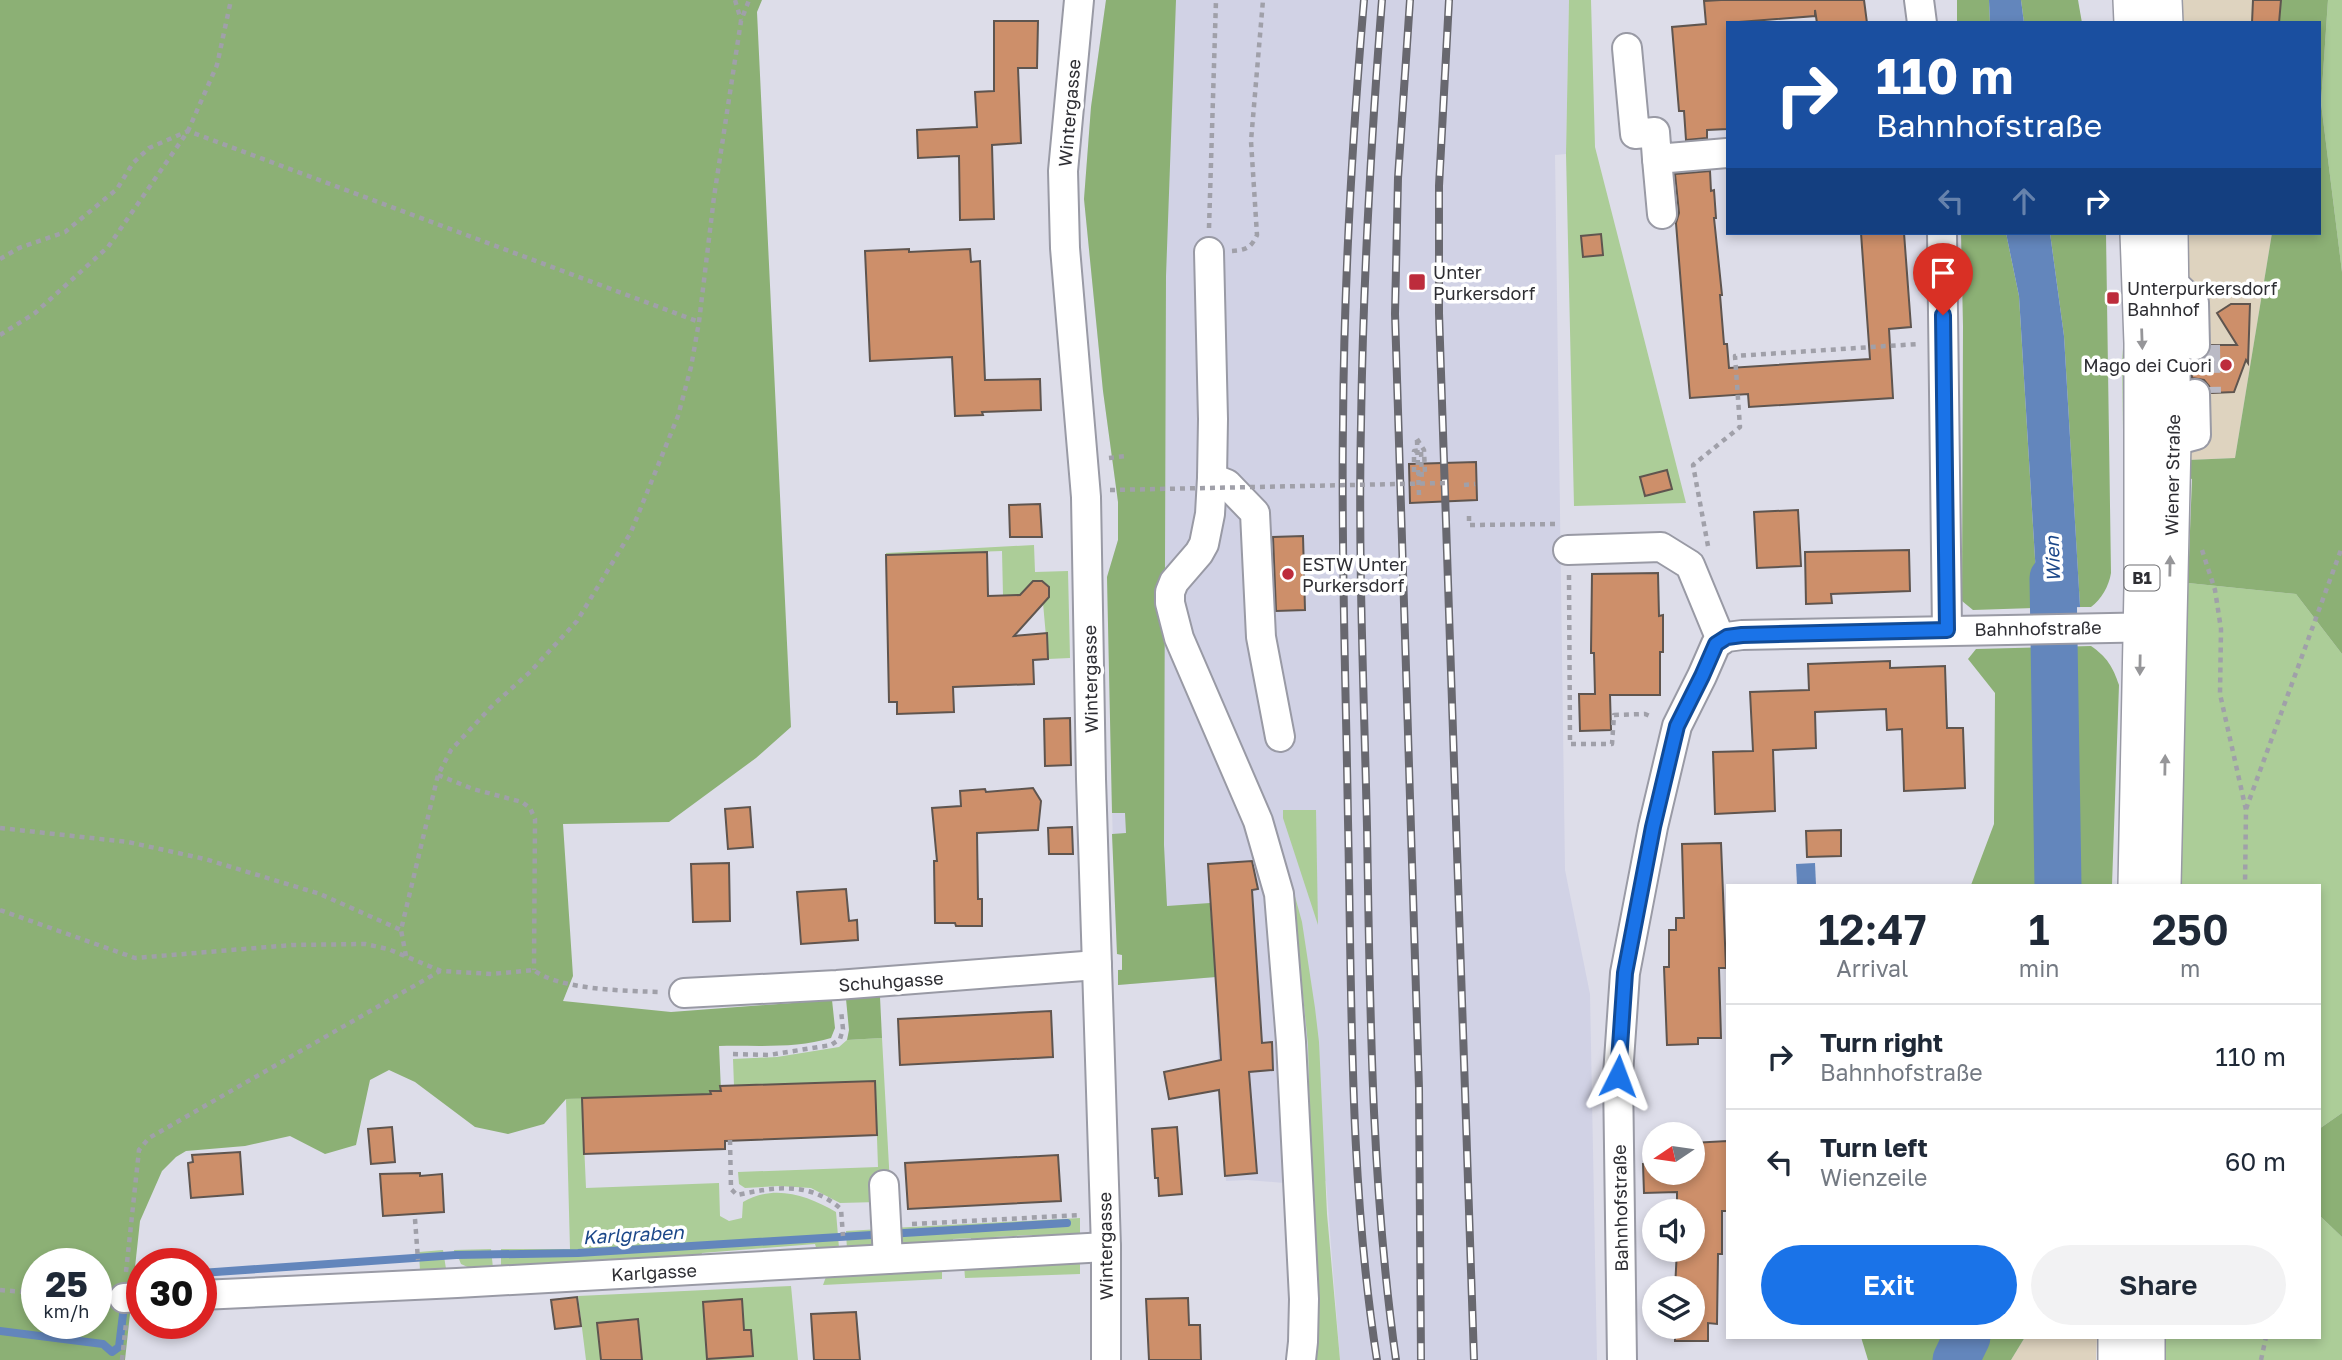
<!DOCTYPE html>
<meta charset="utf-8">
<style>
body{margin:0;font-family:"Golos Text",sans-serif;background:#f2f2f3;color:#1f2937;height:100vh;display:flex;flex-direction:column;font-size:26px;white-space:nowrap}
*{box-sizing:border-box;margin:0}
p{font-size:23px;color:#747a83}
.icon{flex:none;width:38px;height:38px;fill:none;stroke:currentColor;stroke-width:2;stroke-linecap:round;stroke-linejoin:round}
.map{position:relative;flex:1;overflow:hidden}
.drawer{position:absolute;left:1726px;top:884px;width:595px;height:455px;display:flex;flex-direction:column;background:#fff;border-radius:0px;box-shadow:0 4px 10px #0003}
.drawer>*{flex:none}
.banner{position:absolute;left:1726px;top:21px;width:595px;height:214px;border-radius:0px;box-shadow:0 4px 10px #0003;background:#1a4fa0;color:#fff;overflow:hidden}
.needle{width:46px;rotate:257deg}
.tools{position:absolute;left:1642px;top:1122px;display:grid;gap:14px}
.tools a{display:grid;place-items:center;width:63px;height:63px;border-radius:50%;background:#fff;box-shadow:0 4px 10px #0003;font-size:35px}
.speed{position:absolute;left:21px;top:1248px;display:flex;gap:14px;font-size:35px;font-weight:700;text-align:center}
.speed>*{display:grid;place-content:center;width:91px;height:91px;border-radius:50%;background:#fff;box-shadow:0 4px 10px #0003;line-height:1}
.speed small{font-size:18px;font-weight:400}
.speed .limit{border:10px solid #d22;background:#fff;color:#111}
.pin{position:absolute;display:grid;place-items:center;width:60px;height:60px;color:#fff;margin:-72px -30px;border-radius:50% 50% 50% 0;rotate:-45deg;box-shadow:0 0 7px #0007}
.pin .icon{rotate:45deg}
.me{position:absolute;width:77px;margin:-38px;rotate:3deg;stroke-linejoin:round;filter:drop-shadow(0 0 5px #0008)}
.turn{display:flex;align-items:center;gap:24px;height:147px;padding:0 35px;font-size:32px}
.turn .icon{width:91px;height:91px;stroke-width:2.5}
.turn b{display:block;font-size:49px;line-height:60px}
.lanes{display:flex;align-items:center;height:66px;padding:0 35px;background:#0003;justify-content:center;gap:35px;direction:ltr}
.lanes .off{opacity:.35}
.eta{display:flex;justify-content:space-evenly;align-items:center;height:119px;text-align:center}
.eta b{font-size:42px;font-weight:600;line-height:49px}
.cta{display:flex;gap:14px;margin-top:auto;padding:14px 35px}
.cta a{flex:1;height:80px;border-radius:42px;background:#1a73e8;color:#fff;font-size:28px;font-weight:600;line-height:80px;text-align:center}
.cta a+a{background:#f2f2f3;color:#1f2937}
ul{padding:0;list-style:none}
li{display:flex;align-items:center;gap:21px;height:105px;padding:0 35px;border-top:2px solid #e0e1e3}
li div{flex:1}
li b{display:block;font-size:26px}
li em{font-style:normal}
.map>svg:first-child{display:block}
.commercial{fill:#ded3bf}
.built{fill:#d1d2e5}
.green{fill:#accd98}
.forest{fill:#8cb075;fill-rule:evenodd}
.water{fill:#6386bc}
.pier{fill:#dddde9}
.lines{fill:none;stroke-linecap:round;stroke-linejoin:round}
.stream{stroke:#6386bc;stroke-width:8}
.river{stroke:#6386bc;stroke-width:47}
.building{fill:#cd8f6a;stroke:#5f554f;stroke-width:2}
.minor-tunnel{stroke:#babac5;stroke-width:28;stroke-dasharray:28 14;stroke-linecap:butt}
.minor-casing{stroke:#999aa5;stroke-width:32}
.major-casing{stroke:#999aa5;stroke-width:38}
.path{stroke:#a0a0a9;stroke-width:4.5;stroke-dasharray:5 5;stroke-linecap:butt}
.minor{stroke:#fff;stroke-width:28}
.major{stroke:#fff;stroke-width:35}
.rail-casing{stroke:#68686f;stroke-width:8}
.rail{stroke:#fff;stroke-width:5;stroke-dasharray:16;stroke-linecap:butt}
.path-bridge{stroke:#a0a0a9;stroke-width:4.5;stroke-dasharray:5 5;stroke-linecap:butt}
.oneway{fill:#969699}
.route-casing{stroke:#114b97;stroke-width:18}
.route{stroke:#1a73e8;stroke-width:12}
.poi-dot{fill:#bd2c3c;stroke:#fff;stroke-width:2.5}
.labels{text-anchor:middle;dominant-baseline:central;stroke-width:7;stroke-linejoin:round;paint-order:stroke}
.shield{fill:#fff;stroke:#6d6d70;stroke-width:2}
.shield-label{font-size:16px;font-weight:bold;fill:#2e2e33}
.street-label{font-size:18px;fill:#2e2e33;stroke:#fff}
.poi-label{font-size:18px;fill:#2e2e33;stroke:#fff;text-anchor:start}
.water-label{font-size:19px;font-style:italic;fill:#1b4789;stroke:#fff}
</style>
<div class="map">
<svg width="2342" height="1360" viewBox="0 0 2342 1360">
<rect width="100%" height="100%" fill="#dddde9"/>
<g class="commercial">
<path d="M2178,0H2281L2279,23H2179Z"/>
<path d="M2185,233H2272L2235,458L2188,460Z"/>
<path d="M2025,1337H2097L2096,1360H2011Z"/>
</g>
<path class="built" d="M1106,0H1569L1566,154L1555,155L1565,870L1590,994L1597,1360H1340L1326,1181L1284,1183L1247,1180L1226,1181L1219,1096L1216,977L1118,985V970L1122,969V955L1117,954L1113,850L1107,577L1118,540V502L1103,391L1084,199L1091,107Z"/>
<g class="green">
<path d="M1569,0H1591L1595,147L1686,503L1574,506L1566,154Z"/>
<path d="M2328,0H2342V272L2321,103Z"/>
<path d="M2125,347V571L2122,361L2123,348Z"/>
<path d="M1034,545L1035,572L1068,571L1070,658L1048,659L1043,603L1049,597V586L1042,581H1033L1027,588V595L1003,596L1002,551L886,555V553Z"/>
<path d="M2188,583L2296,594L2342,654V1113L2319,1129V886H2177Z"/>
<path d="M1283,810H1316L1318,925L1283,818Z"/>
<path d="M1284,856L1302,922L1315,1008L1319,1042L1327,1214L1340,1360H1316L1308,1045L1299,956Z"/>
<path d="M882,1038L890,1185L878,1202L840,1203L811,1188L779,1186L745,1188L739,1184L738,1172L878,1167L875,1081L734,1086L733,1059L777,1057L839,1047L847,1040Z"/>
<path d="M582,1098L586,1188L719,1183L720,1216L729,1221L742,1218L743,1202C774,1184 807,1195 836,1212L839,1248L818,1254L815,1244L702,1253L699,1261L501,1269V1249H570L566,1099Z"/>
<path d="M2319,1215L2342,1237V1360H2166V1337H2319Z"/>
<path d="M1080,1218V1239L1034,1242L1032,1235L994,1237V1244L971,1245V1238L953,1239V1245L896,1248L892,1228Z"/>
<path d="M881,1229L876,1251L847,1250L846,1231Z"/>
<path d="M491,1249L493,1268L472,1269L461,1264L459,1259H455L454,1250Z"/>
<path d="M443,1250L447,1275L420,1271L419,1252Z"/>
<path d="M1080,1260V1274L965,1278L964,1264Z"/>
<path d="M942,1265V1279L823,1285L827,1274Z"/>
<path d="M791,1286L798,1360H586L578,1296Z"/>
</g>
<g class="forest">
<path d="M0,0H762L757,12L791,727L756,758L669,822L563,824L573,976L563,1001L671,1012L832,1000L835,1028L831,1038C795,1049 756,1045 719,1046L721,1091H711V1094L566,1099L544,1124L508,1134L475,1127L415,1082L389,1070L370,1080L356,1145L325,1154L290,1136L245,1146L186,1151L176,1157L162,1171L140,1221L125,1360H0ZM37,1264H96V1323H37Z"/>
<path d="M1106,0H1176L1166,276L1164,845L1167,906L1210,903L1216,977L1118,985V970H1122V955L1117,954L1112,834L1126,833L1125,813H1112L1107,577L1118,540V502L1103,391L1084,199L1091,107Z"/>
<path d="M1957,0H1989L1990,23H1957Z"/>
<path d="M2021,0H2078L2082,23H2024Z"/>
<path d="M2281,0H2328L2321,103L2342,272V654L2296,594L2188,583L2192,479L2188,478V460L2235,458L2272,233H2319V23H2279Z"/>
<path d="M1961,233H2006L2019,296L2038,608L1973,610L1962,601L1963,326Z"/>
<path d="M2050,233H2106L2111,573C2109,586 2101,600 2091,607H2080L2064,336Z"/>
<path d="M2091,646C2107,657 2113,667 2119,685L2112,885H1971L1994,824L1995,693L1968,659L1976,649Z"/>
<path d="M880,997L882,1038L847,1040L849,1030L846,999Z"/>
<path d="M2342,1113V1237L2319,1215V1129Z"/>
<path d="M1861,1337H2025L2011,1360H1868Z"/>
</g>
<g class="water">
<path d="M1989,0H2021L2024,23H1990Z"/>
<path d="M2006,233H2050L2064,336L2081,623L2039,624L2019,296Z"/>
<path d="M1815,863L1816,885H1797L1796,864Z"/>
</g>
<path class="pier" d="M2084,607V624L2036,625L2035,608Z"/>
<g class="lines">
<g class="stream">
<path d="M201,1273L456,1255L578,1253L1067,1223"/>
<path d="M127,1290L139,1278H142"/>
<path d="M0,1331L103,1344L112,1352L119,1347L124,1306"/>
</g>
<g class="river">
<path d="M2053,578L2058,886"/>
<path d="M1956,1360L1967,1337"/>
</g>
</g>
<g class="building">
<path d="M1721,0H1864L1867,23H1817L1815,10V16L1727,23V129L1707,130V138L1686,140L1684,111H1679L1672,27L1706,24L1704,1Z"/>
<path d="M2253,0H2281L2279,23H2252Z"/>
<path d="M994,21H1038L1037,68H1018L1021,143L992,145L994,219L960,220L959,156L918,158L917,130L977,127L975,92L994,91Z"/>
<path d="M1710,171L1711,191L1714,190L1716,218H1714L1722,295H1720L1724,344H1727L1729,368L1870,359L1861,233H1904L1911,327L1889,329L1893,398L1749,407L1748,394L1690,398L1676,223L1679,213L1675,174Z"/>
<path d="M1601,234L1603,255L1583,257L1581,236Z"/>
<path d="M909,249V252L970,249L971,262L980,261L985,380L1040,379L1041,410L982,412L983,415L955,416L952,357L870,361L865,251Z"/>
<path d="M2231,304H2250L2248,363L2246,360L2234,392L2212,393L2209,386L2204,380L2192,378V361L2204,359L2210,352L2212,345H2237L2217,313Z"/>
<path d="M1476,462L1477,500L1410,503L1409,464Z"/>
<path d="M1667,470L1672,489L1645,496L1640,477Z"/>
<path d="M1040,504L1042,537H1010L1009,505Z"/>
<path d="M1798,510L1801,566L1757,568L1754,512Z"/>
<path d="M1303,536L1305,610L1276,611L1273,537Z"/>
<path d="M1909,550L1910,591L1831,594L1832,603L1806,604L1805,552Z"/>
<path d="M987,552L988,596L1020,595L1033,581H1042L1049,587V597L1014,636L1047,633L1048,659L1033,660L1034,684L953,687L954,712L897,714V702H889L886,555Z"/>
<path d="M1658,573L1659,616L1663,615V652H1660V695H1610L1611,730L1580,731L1579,694H1595L1594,653H1591L1592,574Z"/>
<path d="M1890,661V668L1945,666L1947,728H1963L1965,788L1904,791L1902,729L1887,730L1886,709L1815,712L1816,748L1773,750L1775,811L1715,814L1713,752L1753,751L1750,692L1809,690L1808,664Z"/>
<path d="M1070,718L1071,765L1045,766L1044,719Z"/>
<path d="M1033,788L1041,801L1038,830L977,833L978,899H982V926H956L955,923H935L934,861H937L932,808L961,806L960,791L985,789L986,792Z"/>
<path d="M750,807L753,847L728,849L725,809Z"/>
<path d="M1072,827L1073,854H1049L1048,828Z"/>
<path d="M1841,830V856L1807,857L1806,831Z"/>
<path d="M1721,843L1726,968H1719L1721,1038H1698V1044L1667,1045L1664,967H1669V930H1676V918H1684L1682,844Z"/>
<path d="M1252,861L1258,889L1252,890L1262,1043L1272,1042L1273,1070L1249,1072L1257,1173L1225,1176L1219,1090L1169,1099L1164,1072L1221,1060L1208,864Z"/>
<path d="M729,863L730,921L693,922L691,864Z"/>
<path d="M846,889L849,921L857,920L858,940L801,944L797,892Z"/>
<path d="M1051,1011L1053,1057L900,1065L898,1019Z"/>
<path d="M875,1081L877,1135L725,1141V1149L584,1154L582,1098L711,1094L710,1091H721L720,1086Z"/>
<path d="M392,1127L395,1162L371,1164L368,1129Z"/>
<path d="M1177,1127L1182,1194L1159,1196L1158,1178H1155L1152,1129Z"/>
<path d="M1727,1141V1211H1722V1254H1718L1717,1324L1708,1323V1341H1675V1326H1692V1288H1675L1677,1250H1692V1211H1677V1192L1644,1193L1643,1164L1654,1163V1172H1692V1143Z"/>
<path d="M240,1152L243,1194L191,1198L188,1163L193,1162L192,1155Z"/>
<path d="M1058,1155L1061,1201L908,1209L905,1163Z"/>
<path d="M420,1173V1176L442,1174L444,1212L383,1216L380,1174Z"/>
<path d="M577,1297L581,1326L555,1329L551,1300Z"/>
<path d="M1188,1298L1189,1325H1200L1201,1360H1149L1146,1299Z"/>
<path d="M742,1299L744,1330H751L753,1356L707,1359L703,1302Z"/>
<path d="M856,1312L860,1360H814L811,1314Z"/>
<path d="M638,1319L642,1360H601L597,1323Z"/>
</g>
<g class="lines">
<path class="minor-tunnel" d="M2206,345L2207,393"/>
<defs>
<g id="minor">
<path d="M1079,0L1063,171L1065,248L1086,497L1091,779L1106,1247V1360"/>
<path d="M1919,0L1922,23"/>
<path d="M1627,48L1635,134L1655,132L1657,159L1727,153"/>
<path d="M1657,159L1662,214"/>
<path d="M1942,233L1947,630"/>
<path d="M1209,252L1213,419L1212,478L1227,484L1255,513L1261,637L1280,737"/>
<path d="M2158,277L2172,282L2194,303L2195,345"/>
<path d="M2155,446L2196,435L2195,394"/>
<path d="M1212,478L1210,514L1204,544L1199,553L1174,582L1170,592V603L1179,638L1258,821L1279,894L1291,1042L1304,1299L1303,1342L1301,1360"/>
<path d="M1568,550L1661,547L1690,565L1721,640"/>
<path d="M684,993L837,985L1097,965"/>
<path d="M884,1185L888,1259"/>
<path d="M201,1295L457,1283L1106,1247"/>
<path d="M124,1298L142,1297"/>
<path d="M1622,1360L1618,1075L1625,973L1653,827L1677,726L1702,676L1716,644L1727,637L1742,635L2162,627"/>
</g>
<g id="major">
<path d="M2131,0L2132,23"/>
<path d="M2164,0L2165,23"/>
<path d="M2136,886L2142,588V343L2138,233"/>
<path d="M2163,886L2173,442L2170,233"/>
<path d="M2116,1360V1337"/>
<path d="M2147,1360V1337"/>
</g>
</defs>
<use href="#minor" class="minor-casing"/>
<use href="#major" class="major-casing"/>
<g class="path">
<path d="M735,0L741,20"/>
<path d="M1209,228L1216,0"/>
<path d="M1232,251C1246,250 1251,248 1257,235L1251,141L1263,0"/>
<path d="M0,259L19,248L65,232L117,189L133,163L149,148L188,131L699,322"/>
<path d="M0,335L35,313L108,247L188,131L217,65L231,0"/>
<path d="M1417,439L1424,450L1425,474H1414V451L1421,450L1422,484"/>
<path d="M1417,440L1419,495"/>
<path d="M1109,458L1126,456"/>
<path d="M1464,485L1475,484"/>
<path d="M1469,516V525L1558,524"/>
<path d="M1708,546L1693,465L1740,427L1735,356L1918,344"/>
<path d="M2202,550L2215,590L2221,629L2220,694L2246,810L2245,886"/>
<path d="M1569,575L1570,744H1612L1614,715L1645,714L1652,717"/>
<path d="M438,775L473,789L522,802L530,808L535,819L534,970"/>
<path d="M2246,809L2342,547"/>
<path d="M0,828L128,842L205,859L320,894L401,930"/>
<path d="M0,910L135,958L292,945L365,944L388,949L441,971L492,974L534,970C558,990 629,991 660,992"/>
<path d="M406,956L401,930L438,775L451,750L493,705L530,672L577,621L631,532L678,416L691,367L699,322L714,197L741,21L749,0"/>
<path d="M733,1054L769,1055L831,1045L840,1039L843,1029L841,1010"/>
<path d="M730,1140L731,1189L737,1195C775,1187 809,1181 841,1209L843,1236"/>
<path d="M415,1219L418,1260"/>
<path d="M912,1224L1081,1215"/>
<path d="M126,1272L139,1150L149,1138L440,971"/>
<path d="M0,1290L37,1293"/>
<path d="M122,1360L126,1323"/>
<path d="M2261,1360L2266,1337"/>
</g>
<use href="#minor" class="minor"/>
<use href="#major" class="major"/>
<defs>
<g id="rail">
<path d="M1364,0C1352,141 1344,282 1343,424C1341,556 1346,688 1348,821C1352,1000 1349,1182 1377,1360"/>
<path d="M1382,0C1371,141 1363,282 1361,424C1358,558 1364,693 1367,827C1370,1005 1371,1184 1396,1360"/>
<path d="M1410,0L1398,178L1395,314L1419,1088L1421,1360"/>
<path d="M1449,0L1439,186V313L1474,1360"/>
</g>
</defs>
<use href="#rail" class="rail-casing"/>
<use href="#rail" class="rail"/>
<path class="path-bridge" d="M1110,490L1447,483"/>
</g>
<defs><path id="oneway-solid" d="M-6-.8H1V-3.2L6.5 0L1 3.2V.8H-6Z" transform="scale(1.75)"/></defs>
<g class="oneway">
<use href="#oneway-solid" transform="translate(2142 339) rotate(88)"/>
<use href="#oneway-solid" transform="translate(2170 566) rotate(-89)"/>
<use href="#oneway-solid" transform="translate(2140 665) rotate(91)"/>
<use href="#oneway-solid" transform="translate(2165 765) rotate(-89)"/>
</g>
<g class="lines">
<defs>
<path id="route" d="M1618,1076L1625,973L1653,827L1677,726L1702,676L1716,644L1727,637L1742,635L1947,630L1943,315"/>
</defs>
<use href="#route" class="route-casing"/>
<use href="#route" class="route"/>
</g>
<g class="poi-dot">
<rect x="1408" y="273" width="18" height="18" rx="3.5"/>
<rect x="2106" y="291" width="14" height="14" rx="3.5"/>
<circle cx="2226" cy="365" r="7"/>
<circle cx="1288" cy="574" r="7"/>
</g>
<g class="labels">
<rect class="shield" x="2124.5" y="565.5" width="35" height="25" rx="5"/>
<g class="shield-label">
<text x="2142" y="578">B1</text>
</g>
<g class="street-label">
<text transform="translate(1069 113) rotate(-85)">Wintergasse</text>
<text transform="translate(2172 475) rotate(-89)">Wiener Straße</text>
<text transform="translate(2038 628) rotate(-1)">Bahnhofstraße</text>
<text transform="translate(1090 679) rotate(-91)">Wintergasse</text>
<text transform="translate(891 981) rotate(-4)">Schuhgasse</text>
<text transform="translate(1620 1208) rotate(-91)">Bahnhofstraße</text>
<text transform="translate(1105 1246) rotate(-91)">Wintergasse</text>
<text transform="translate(654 1272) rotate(-3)">Karlgasse</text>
</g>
<g class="poi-label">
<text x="1433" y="272">Unter<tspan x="1433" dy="21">Purkersdorf</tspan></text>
<text x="2127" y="288">Unterpurkersdorf<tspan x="2127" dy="21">Bahnhof</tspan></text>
<text x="2212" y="365" text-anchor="end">Mago dei Cuori</text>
<text x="1302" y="564">ESTW Unter<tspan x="1302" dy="21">Purkersdorf</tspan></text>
</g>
<g class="water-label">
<text transform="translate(2052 559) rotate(-92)">Wien</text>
<text transform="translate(633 1234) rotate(-3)">Karlgraben</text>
</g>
</g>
</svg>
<div class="tools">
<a><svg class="needle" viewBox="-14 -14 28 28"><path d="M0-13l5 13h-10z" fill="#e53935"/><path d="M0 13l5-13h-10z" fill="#747a83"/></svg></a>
<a><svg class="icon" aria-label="sound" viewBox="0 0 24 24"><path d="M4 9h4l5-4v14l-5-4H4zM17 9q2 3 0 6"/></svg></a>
<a><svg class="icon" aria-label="layers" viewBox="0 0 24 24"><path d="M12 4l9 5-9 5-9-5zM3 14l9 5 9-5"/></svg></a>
</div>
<div class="speed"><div>25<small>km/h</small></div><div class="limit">30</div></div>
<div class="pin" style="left:1943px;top:315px;background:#d93025"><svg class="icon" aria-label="arrive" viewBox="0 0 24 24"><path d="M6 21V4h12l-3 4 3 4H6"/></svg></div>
<svg class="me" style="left:1618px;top:1076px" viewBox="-20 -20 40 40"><path d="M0-17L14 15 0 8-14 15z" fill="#1a73e8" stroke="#fff" stroke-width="4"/></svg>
<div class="banner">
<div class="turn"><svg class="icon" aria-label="right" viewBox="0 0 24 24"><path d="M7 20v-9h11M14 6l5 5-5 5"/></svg><div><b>110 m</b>Bahnhofstraße</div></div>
<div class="lanes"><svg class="icon off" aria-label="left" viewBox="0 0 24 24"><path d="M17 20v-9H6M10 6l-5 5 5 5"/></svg><svg class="icon off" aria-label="ahead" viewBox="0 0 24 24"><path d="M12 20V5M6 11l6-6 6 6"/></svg><svg class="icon" aria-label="right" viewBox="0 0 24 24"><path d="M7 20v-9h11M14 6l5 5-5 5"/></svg></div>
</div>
<section class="drawer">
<div class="eta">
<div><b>12:47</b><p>Arrival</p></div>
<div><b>1</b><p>min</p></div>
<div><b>250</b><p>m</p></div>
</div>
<ul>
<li><svg class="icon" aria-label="right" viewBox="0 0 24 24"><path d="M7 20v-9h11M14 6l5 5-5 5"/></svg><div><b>Turn right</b><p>Bahnhofstraße</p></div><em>110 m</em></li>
<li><svg class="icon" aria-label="left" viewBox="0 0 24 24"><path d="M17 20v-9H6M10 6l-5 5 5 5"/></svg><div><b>Turn left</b><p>Wienzeile</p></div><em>60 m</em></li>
</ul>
<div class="cta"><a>Exit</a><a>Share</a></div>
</section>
</div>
